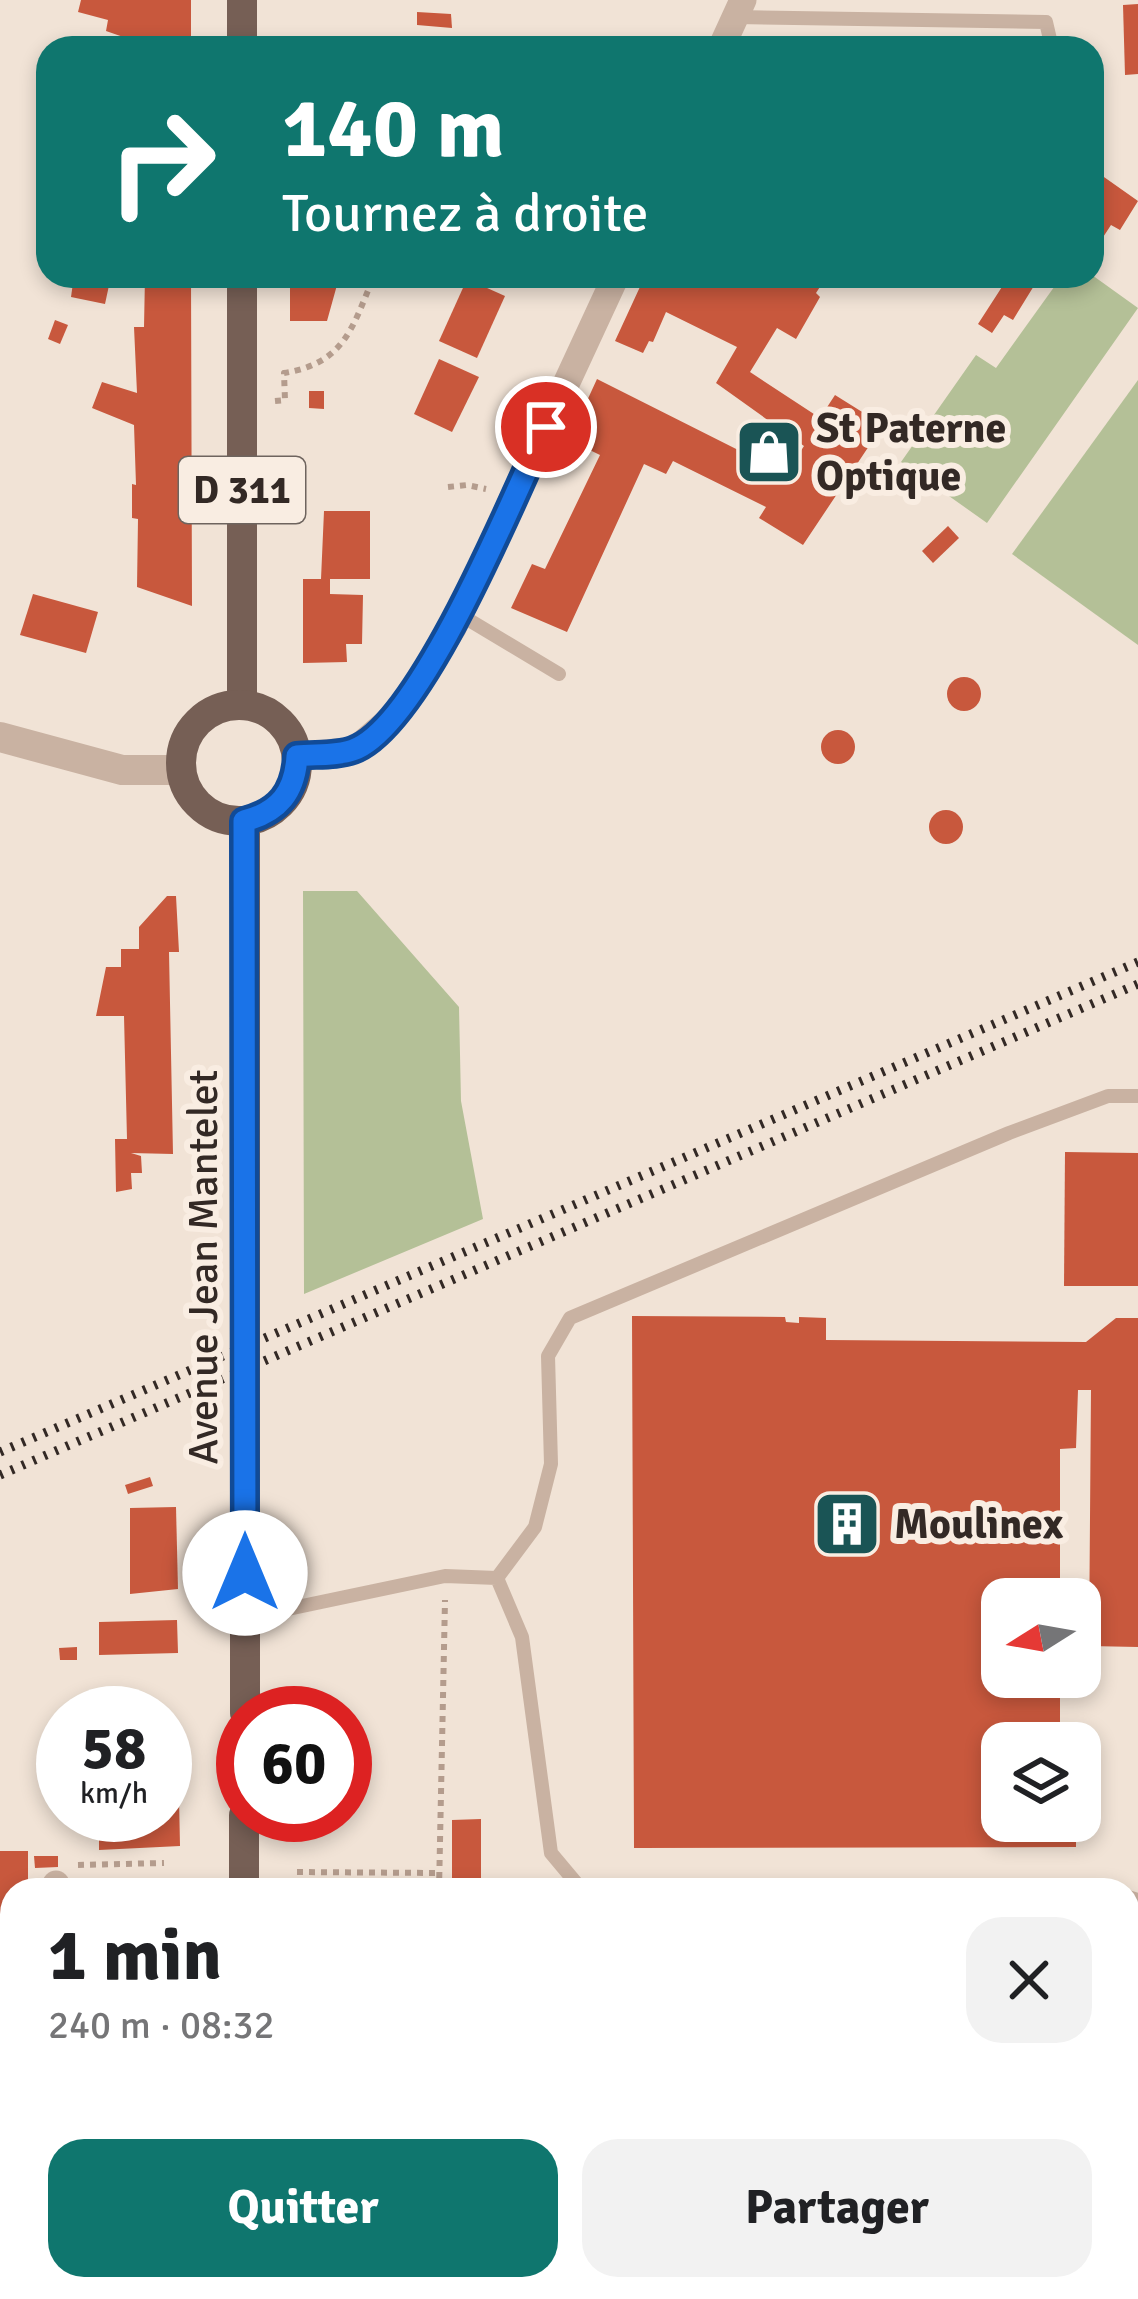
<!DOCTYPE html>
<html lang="fr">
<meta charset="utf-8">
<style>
body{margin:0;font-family:Signika,sans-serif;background:#f2f2f2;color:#202124;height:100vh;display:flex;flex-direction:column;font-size:45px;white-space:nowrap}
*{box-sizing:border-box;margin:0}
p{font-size:39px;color:#757577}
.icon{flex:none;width:66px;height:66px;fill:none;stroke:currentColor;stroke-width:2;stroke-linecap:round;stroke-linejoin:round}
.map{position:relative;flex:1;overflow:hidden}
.details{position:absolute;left:0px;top:1878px;width:1140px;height:423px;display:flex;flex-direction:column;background:#fff;border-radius:36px 36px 0 0;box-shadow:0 6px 18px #0003}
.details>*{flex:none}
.guide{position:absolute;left:36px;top:36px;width:1068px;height:252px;border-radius:36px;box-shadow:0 6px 18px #0003;background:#0f766e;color:#fff;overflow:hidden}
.needle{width:78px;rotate:259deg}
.controls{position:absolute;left:981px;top:1578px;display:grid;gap:24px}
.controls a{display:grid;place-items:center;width:120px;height:120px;border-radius:24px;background:#fff;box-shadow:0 6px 18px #0003;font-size:60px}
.speed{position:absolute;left:36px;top:1686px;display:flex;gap:24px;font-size:60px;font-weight:700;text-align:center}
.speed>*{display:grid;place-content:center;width:156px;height:156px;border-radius:50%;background:#fff;box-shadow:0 6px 18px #0003;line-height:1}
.speed small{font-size:30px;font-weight:400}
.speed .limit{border:18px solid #d22;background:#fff;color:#111}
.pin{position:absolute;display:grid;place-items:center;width:102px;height:102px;color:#fff;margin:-51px;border:6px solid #fff;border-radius:50%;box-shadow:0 3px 12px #0007}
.me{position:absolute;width:132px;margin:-66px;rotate:0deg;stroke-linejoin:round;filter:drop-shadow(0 0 9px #0008)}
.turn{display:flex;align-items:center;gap:42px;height:252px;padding:0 48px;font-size:54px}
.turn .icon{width:156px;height:156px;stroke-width:2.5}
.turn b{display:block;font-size:84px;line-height:102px}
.round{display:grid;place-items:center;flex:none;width:126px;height:126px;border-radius:36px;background:#f2f2f2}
.headline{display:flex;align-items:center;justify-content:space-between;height:204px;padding:0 48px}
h1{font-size:72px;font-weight:700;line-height:90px}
.primary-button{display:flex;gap:24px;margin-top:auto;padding:24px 48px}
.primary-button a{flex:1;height:138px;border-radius:36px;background:#0f766e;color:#fff;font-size:48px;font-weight:700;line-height:138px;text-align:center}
.primary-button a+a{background:#f2f2f2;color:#202124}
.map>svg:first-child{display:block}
.green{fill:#b4c097}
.building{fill:#c8583d}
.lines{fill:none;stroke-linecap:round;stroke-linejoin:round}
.path{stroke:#b49c8d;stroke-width:6;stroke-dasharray:6 6;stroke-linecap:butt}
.service{stroke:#c9b2a2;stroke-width:14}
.minor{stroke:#c9b2a2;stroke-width:27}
.tertiary{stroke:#c9b2a2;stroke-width:30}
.primary{stroke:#765f55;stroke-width:30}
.rail{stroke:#332925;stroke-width:9;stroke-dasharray:3 9;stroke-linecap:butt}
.route-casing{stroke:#114b97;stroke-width:30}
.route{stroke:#1a73e8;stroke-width:21}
.labels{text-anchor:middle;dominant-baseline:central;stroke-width:12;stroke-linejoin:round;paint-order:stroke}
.shield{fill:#f9ede2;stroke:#6e645e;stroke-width:3}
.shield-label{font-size:39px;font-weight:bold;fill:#332925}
.poi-label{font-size:42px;font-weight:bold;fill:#332925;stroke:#f9ede2;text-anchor:start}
.street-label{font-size:42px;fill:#332925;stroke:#f9ede2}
</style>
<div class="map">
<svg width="1138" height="2299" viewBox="0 0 1138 2299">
<rect width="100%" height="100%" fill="#f1e3d6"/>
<g class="green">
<path d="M1092,275L1138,308L987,523L901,462L976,355L996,368L1062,276Z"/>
<path d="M1138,380V645L1012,554Z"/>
<path d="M303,891H357L459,1007L461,1101L483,1219L304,1294Z"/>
</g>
<g class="building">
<path d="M81,0H191V48H155L106,31L108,20L78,12Z"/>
<path d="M1138,4V74L1125,75L1123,5Z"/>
<path d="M417,12L451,14L452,28L417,25Z"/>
<path d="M324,41H363V48H323Z"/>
<path d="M1094,170L1138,201L1120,230L1111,225L1092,254Z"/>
<path d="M74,276H111L105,304L71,297Z"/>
<path d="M145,276H191L192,606L137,587L138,519L132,518V484L136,485L134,425L92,408L102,382L137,393L134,327H144Z"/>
<path d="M290,276H321V284L337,285L327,321H290Z"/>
<path d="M645,276H827L816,293L820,297L796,339L777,328L750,372L820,418L835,395L883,425L803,545L759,518L766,507L673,461L666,474L644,464L567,632L511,608L532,564L545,569L600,455L569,440L597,379L786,474L804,446L716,383L737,347L666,312L653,342L649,341L643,353L615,341Z"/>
<path d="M1009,276H1040L1013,320L1004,315L992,333L978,324Z"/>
<path d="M467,279L505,296L477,358L439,341Z"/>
<path d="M55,320L68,325L60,344L48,339Z"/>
<path d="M439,359L479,377L452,432L414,414Z"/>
<path d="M309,391H324V409L309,408Z"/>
<path d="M324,511H370V579H330V594L363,595L362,644H346L347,662L303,663V579H321Z"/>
<path d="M948,526L959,538L933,563L922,551Z"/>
<path d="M33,594L98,612L86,653L20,635Z"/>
<circle cx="964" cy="694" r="17"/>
<circle cx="838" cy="747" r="17"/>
<circle cx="946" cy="827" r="17"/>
<path d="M167,896H176L179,952H169L173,1154L131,1153L141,1156L142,1173H131L132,1189L116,1192L115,1139H127L124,1016H96L106,967H121V949H139V927Z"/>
<path d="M1065,1152L1138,1153V1286H1064Z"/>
<path d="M632,1316L785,1317L786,1322L799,1323V1317L826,1318V1340L1086,1342L1116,1318H1138V1647L1089,1646L1091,1390H1078L1076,1448L1060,1449V1599H1002V1677H1060V1733H1074V1743H1002V1821H1076V1847L634,1848Z"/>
<path d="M150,1477L153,1486L128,1494L125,1485Z"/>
<path d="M176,1507L178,1589L130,1594V1508Z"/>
<path d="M177,1620L178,1653L99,1655V1622Z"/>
<path d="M77,1647V1660H60L59,1648Z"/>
<path d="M51,1744H63V1771H52Z"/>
<path d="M165,1748H178L180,1846L99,1850V1830H130L131,1815H165Z"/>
<path d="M481,1819V1890H452V1820Z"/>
<path d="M0,1851H28V1890H12V2163H0Z"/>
<path d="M34,1856H58V1867L35,1868Z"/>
<rect x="86" y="1882" width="81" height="8"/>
<rect x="87" y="2289" width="80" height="10"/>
<rect x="629" y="2289" width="428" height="10"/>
</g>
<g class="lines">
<g class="path">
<path d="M275,401L285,400L284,373C345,363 352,328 374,276"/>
<path d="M448,487L467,485L486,489"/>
<path d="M78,1865L164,1863"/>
<path d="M297,1872L439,1873"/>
<path d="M439,1890L445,1600"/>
<path d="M438,2299V2289"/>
</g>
<g class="service">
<path d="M736,17L1046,22L1052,48"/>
<path d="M459,614L559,674"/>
<path d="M497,1578L535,1527L551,1464L548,1356L570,1318L1009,1133L1108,1096H1138"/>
<path d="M245,1618L445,1576L497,1578L522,1637L551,1853L582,1890"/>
<path d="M1128,1897L1138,1900"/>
<path d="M589,2289V2299"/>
</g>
<g class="minor">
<path d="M721,48L743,0"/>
<path d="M297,756L355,750L398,713L453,628L616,276"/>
<path d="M56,1890V1884"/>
<path d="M55,2289V2299"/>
</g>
<path class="tertiary" d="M0,737L122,770H181"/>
<g class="primary">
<path d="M242,0V48"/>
<path d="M242,276V705"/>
<circle cx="239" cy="763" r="58"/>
<path d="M245,821V1713"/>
<path d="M244,1890V1815"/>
<path d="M242,2299V2289"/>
</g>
<g class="rail">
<path d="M0,1452L1138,962"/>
<path d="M0,1475L1138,984"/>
</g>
</g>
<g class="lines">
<defs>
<path id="route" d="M245,1573L244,821C279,812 295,792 297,756C314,754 337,756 353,750C421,726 514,495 546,427"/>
</defs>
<use href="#route" class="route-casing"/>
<use href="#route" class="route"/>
</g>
<defs>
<symbol id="shop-square" viewBox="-11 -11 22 22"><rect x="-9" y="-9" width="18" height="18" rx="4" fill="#1a5455" stroke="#f9ede2"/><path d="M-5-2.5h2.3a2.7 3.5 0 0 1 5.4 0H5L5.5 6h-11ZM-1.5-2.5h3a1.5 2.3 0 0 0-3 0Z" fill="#fff"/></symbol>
<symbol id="building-square" viewBox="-11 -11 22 22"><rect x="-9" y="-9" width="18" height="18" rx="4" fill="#1a5455" stroke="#f9ede2"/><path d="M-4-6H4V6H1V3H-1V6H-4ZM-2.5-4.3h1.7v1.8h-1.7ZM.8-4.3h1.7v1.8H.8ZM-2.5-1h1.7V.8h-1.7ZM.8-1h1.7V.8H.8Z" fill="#fff"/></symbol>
</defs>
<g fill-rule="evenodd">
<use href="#shop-square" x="731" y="414" width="76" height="76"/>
<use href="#building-square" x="809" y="1486" width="76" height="76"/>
</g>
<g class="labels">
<rect class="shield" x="179" y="457" width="126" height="66" rx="9"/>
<g class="shield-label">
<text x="242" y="490">D 311</text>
</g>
<g class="poi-label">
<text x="816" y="428">St Paterne<tspan x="816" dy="48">Optique</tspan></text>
<text x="894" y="1524">Moulinex</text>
</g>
<g class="street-label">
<text transform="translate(203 1267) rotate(-90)">Avenue Jean Mantelet</text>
</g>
</g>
</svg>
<div class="controls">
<a><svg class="needle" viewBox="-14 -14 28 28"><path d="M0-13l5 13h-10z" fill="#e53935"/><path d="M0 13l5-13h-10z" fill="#757577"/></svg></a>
<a><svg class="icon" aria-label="layers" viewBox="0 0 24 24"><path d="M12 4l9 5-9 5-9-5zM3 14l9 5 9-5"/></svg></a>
</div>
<div class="speed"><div>58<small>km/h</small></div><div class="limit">60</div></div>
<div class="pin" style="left:546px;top:427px;background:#d93025"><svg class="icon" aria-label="arrive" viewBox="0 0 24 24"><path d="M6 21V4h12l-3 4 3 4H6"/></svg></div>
<svg class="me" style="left:245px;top:1573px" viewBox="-20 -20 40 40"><circle r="19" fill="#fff"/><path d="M0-13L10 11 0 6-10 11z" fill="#1a73e8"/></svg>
<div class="guide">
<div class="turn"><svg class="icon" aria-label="right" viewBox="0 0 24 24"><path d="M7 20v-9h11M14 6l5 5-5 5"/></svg><div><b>140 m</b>Tournez à droite</div></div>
</div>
<section class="details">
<div class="headline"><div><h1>1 min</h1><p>240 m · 08:32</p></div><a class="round"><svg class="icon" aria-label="close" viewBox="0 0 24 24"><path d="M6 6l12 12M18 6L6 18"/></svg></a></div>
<div class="primary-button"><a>Quitter</a><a>Partager</a></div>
</section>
</div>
